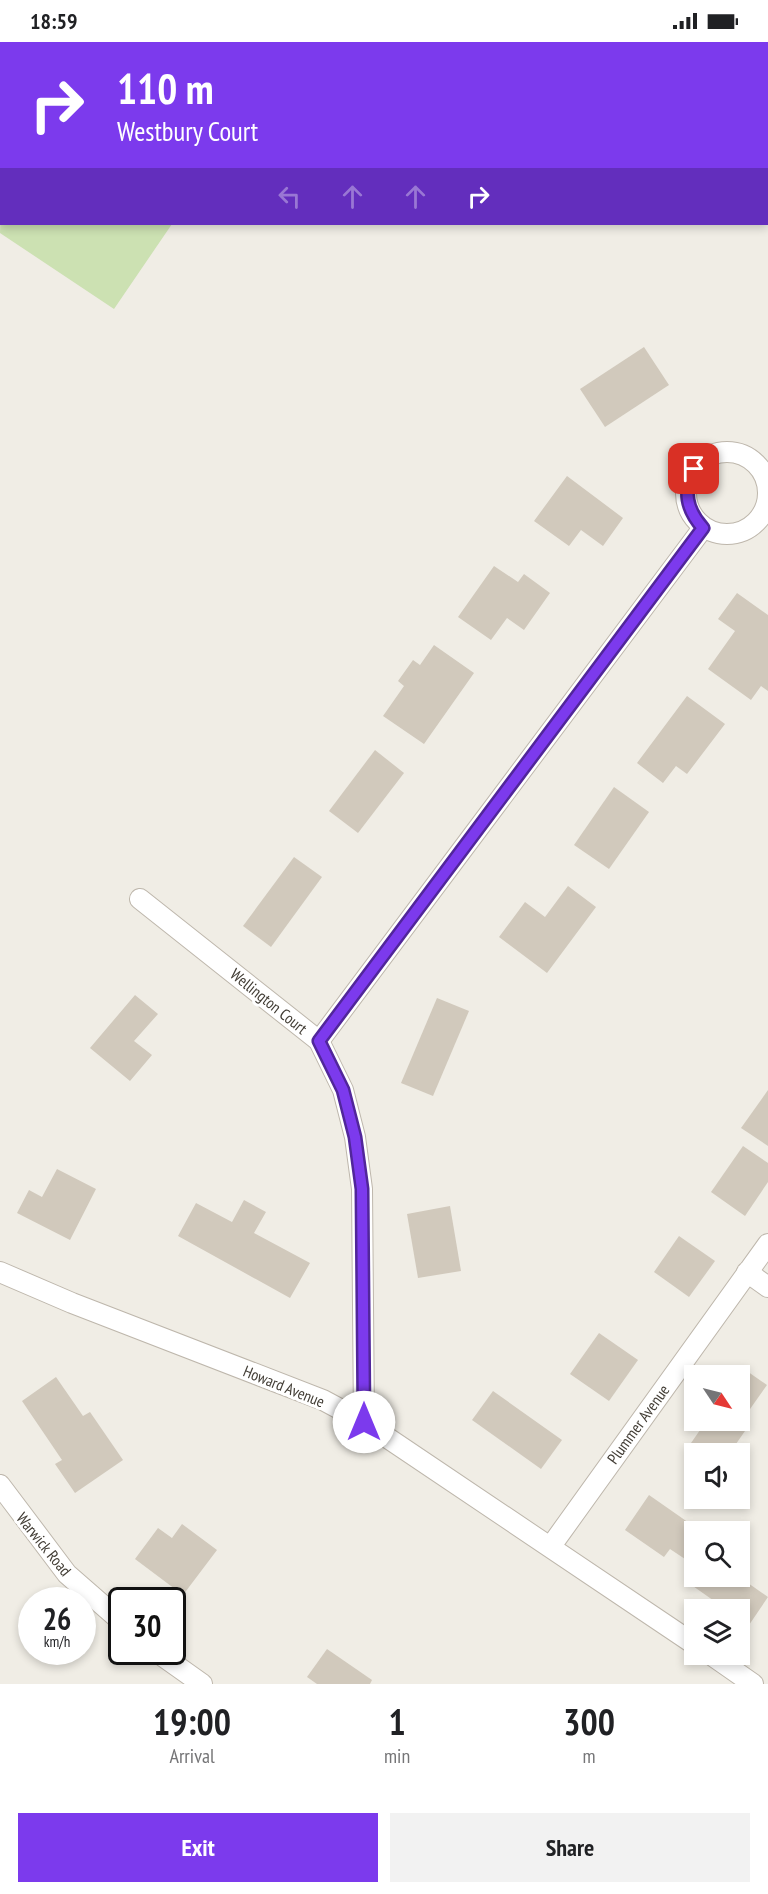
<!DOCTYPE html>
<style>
body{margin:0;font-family:"PT Sans Narrow",sans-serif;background:#f2f2f2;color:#202124;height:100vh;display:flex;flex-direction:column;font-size:22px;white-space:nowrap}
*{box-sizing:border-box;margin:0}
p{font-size:20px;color:#757577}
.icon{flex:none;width:33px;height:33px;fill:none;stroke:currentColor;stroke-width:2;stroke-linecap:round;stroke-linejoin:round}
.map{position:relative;height:1642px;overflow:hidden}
.panel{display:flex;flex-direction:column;background:#fff;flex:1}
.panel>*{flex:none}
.banner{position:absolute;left:0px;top:0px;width:768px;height:183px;box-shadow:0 3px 9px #0003;background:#7c3aed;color:#fff;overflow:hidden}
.needle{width:39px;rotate:125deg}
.tools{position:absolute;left:684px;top:1323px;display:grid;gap:12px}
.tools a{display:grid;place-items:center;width:66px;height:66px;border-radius:0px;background:#fff;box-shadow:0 3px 9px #0003;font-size:30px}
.speed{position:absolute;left:18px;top:1545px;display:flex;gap:12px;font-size:30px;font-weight:700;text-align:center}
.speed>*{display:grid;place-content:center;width:78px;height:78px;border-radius:50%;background:#fff;box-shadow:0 3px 9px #0003;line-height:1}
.speed small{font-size:15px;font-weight:400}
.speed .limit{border:3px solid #111;border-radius:9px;background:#fff;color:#111}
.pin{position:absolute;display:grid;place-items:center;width:51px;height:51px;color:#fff;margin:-26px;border-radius:12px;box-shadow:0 3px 9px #0006}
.me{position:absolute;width:66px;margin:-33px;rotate:0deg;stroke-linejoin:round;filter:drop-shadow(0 0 4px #0008)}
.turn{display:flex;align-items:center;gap:21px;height:126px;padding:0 18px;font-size:27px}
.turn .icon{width:78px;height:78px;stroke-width:2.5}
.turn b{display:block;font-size:42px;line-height:51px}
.lanes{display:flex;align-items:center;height:57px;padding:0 18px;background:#0003;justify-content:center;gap:30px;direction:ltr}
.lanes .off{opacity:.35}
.eta{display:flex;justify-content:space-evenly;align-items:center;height:102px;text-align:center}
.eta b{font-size:36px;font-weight:700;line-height:42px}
.cta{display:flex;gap:12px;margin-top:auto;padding:12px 18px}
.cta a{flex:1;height:69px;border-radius:0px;background:#7c3aed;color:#fff;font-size:24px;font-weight:700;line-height:69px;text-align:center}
.cta a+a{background:#f2f2f2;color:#202124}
.status{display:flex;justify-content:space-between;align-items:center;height:42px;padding:0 30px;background:#fff;direction:ltr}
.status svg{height:16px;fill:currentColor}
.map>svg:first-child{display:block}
.green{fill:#cce1b2}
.building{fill:#d1c9bc}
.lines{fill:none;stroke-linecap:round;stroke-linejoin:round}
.minor-casing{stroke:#beb7ac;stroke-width:22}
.minor{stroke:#fff;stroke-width:20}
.route-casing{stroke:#51269a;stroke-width:15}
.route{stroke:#7c3aed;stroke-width:10}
.labels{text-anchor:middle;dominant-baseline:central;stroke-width:6;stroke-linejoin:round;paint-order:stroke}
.street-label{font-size:16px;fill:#423d35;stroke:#fff}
</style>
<div class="status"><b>18:59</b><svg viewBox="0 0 49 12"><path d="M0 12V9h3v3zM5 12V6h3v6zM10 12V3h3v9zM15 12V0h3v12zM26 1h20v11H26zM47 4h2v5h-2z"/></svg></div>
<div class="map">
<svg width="768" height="1642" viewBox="0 0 768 1642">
<rect width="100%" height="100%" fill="#f0ede5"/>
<path class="green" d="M1,152L2,182H172L114,267L0,191Z"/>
<g class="building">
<path d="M644,305L669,343L605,385L580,347Z"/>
<path d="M567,434L623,476L603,504L581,488L569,504L534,479Z"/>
<path d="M494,524L518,540L524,532L550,551L524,588L507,576L491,598L458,575Z"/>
<path d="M737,551L768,573V649L761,644L751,658L708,627L735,589L718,577Z"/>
<path d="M434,603L474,631L424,702L383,674L404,644L398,639L413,618L420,623Z"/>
<path d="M687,654L725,682L687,732L676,724L663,741L637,721Z"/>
<path d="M375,708L404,731L358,791L329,769Z"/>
<path d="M614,745L649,770L609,827L574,803Z"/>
<path d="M294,815L322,835L271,905L243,884Z"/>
<path d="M568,844L596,865L547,931L499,895L525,860L545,875Z"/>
<path d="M135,953L158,972L134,999L152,1013L130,1039L90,1006Z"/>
<path d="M437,956L469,969L433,1054L401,1041Z"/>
<path d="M768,1048V1104L741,1086Z"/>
<path d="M743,1104L768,1121V1140L745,1174L711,1150Z"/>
<path d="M57,1127L96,1147L70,1198L17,1171L29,1148L42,1155Z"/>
<path d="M244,1158L266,1170L254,1191L310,1221L290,1256L178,1194L196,1161L232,1180Z"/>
<path d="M450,1164L461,1229L418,1236L407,1172Z"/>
<path d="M679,1194L715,1219L689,1255L654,1230Z"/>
<path d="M599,1291L638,1318L609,1359L570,1332Z"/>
<path d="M744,1327L767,1343L738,1384L745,1389L729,1412H706L691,1401L707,1378H740V1333Z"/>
<path d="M56,1335L83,1374L90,1370L123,1418L75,1451L55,1422L62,1418L22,1359Z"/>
<path d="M493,1349L562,1398L541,1427L472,1378Z"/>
<path d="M649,1453L702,1490H694V1516L691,1521L670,1507L664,1515L625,1488Z"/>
<path d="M182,1482L217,1508L183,1553L135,1517L158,1486L172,1496Z"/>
<path d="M695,1534H738L768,1555L749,1583L740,1576V1568H727L690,1542Z"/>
<path d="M327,1607L372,1638L370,1642H317L307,1635Z"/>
</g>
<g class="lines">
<defs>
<g id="minor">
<circle cx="727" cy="451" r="41"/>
<path d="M140,857L319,999L343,1048L355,1095L362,1147L364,1380"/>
<path d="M319,999L703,486"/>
<path d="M0,1230L72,1261L323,1358L364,1380L694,1602"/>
<path d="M747,1230L768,1245"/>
<path d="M0,1443L67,1532L122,1580"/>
<path d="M551,1504L768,1202"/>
<path d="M157,1610L202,1642"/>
<path d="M710,1612L753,1642"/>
</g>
</defs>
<use href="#minor" class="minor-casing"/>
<use href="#minor" class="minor"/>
</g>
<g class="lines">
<defs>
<path id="route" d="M364,1380L362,1147L355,1095L343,1048L319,999L703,486C686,467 683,449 694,427"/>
</defs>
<use href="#route" class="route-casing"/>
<use href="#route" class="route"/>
</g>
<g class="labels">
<g class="street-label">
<text transform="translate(269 959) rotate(39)">Wellington Court</text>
<text transform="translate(284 1344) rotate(22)">Howard Avenue</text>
<text transform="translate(638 1382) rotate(-54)">Plummer Avenue</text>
<text transform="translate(44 1502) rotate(51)">Warwick Road</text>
</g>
</g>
</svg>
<div class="tools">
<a><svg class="needle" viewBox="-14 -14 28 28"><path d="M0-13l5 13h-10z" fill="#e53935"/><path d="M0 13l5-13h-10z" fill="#757577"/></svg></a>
<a><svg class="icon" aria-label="sound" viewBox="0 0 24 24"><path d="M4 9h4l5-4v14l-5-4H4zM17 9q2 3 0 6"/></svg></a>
<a><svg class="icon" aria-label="search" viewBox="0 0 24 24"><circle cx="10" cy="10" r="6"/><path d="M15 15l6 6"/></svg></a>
<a><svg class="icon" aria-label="layers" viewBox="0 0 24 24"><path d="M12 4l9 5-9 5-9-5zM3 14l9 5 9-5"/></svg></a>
</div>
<div class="speed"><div>26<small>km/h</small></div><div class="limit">30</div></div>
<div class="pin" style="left:694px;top:427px;background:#d93025"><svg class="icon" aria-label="arrive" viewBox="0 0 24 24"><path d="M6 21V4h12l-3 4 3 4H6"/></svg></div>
<svg class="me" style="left:364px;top:1380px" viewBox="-20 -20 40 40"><circle r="19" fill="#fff"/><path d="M0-13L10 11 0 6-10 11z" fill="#7c3aed"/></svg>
<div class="banner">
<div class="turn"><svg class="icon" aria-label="right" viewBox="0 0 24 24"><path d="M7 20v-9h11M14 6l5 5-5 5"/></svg><div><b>110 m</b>Westbury Court</div></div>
<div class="lanes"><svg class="icon off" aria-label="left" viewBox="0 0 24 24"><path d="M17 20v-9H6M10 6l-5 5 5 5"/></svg><svg class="icon off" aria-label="ahead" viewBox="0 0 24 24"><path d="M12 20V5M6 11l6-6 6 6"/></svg><svg class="icon off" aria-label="ahead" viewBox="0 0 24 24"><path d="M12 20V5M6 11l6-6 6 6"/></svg><svg class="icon" aria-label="right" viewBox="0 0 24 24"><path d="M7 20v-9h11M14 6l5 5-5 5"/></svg></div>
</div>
</div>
<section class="panel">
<div class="eta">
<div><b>19:00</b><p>Arrival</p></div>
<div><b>1</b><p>min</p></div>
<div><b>300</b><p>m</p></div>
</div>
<div class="cta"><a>Exit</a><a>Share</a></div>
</section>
